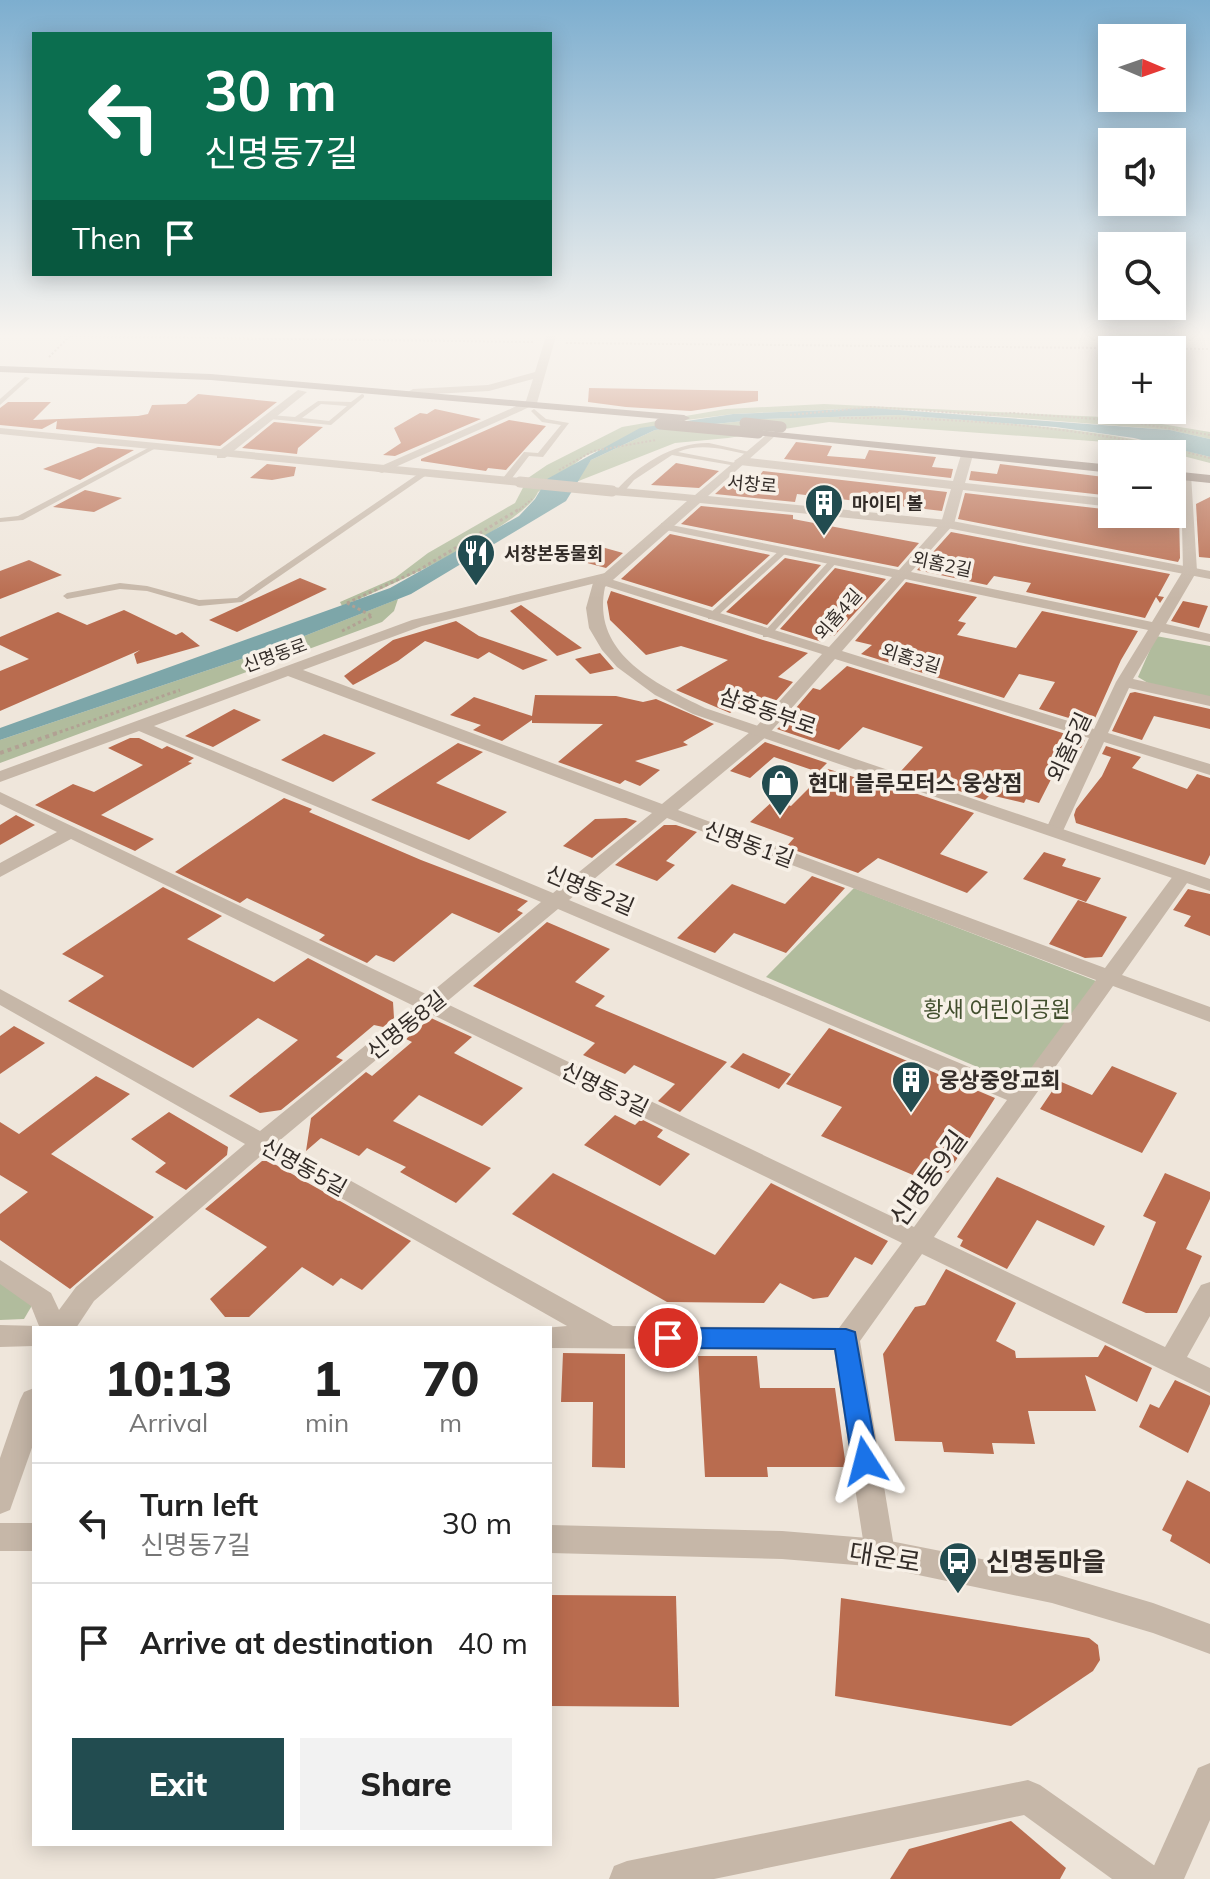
<!DOCTYPE html>
<meta charset="utf-8">
<style>
body{margin:0;font-family:Mulish,"Noto Sans KR",sans-serif;background:#f2f2f2;color:#222;height:100vh;display:flex;flex-direction:column;font-size:30px;white-space:nowrap}
*{box-sizing:border-box;margin:0}
p{font-size:26px;color:#767676}
.icon{flex:none;width:44px;height:44px;fill:none;stroke:currentColor;stroke-width:2;stroke-linecap:round;stroke-linejoin:round}
.map{position:relative;flex:1;overflow:hidden}
.side{position:absolute;left:32px;top:1326px;width:520px;height:520px;display:flex;flex-direction:column;background:#fff;border-radius:0px;box-shadow:0 4px 20px #0003}
.side>*{flex:none}
.hud{position:absolute;left:32px;top:32px;width:520px;height:244px;border-radius:0px;box-shadow:0 4px 20px #0003;background:#0b6e4f;color:#fff;overflow:hidden}
.needle{width:52px;rotate:92deg}
.fabs{position:absolute;left:1098px;top:24px;display:grid;gap:16px}
.fabs a{display:grid;place-items:center;width:88px;height:88px;border-radius:0px;background:#fff;box-shadow:0 4px 20px #0003;font-size:40px}
.pin{position:absolute;display:grid;place-items:center;width:68px;height:68px;color:#fff;margin:-34px;border:4px solid #fff;border-radius:50%;box-shadow:0 2px 8px #0007}
.me{position:absolute;width:88px;margin:-44px;rotate:351deg;stroke-linejoin:round;filter:drop-shadow(0 0 6px #0008)}
.turn{display:flex;align-items:center;gap:28px;height:168px;padding:0 40px;font-size:36px}
.turn .icon{width:104px;height:104px;stroke-width:2.5}
.turn b{display:block;font-size:56px;line-height:68px}
.then{display:flex;align-items:center;height:76px;padding:0 40px;background:#0003;gap:16px;font-size:30px}
.eta{display:flex;justify-content:space-evenly;align-items:center;height:136px;text-align:center}
.eta b{font-size:48px;font-weight:800;line-height:56px}
.cta{display:flex;gap:16px;margin-top:auto;padding:16px 40px}
.cta a{flex:1;height:92px;border-radius:0px;background:#224c50;color:#fff;font-size:32px;font-weight:800;line-height:92px;text-align:center}
.cta a+a{background:#f2f2f2;color:#222}
ul{padding:0;list-style:none}
li{display:flex;align-items:center;gap:24px;height:120px;padding:0 40px;border-top:2px solid #e0e0e0}
li div{flex:1}
li b{display:block;font-size:30px}
li em{font-style:normal}
.map>svg:first-child{display:block}
.green{fill:#b1bc9d}
.water{fill:#7da6a9}
.building{fill:#b96c4f}
.lines{fill:none;stroke-linecap:round;stroke-linejoin:round}
.path-far2{stroke:#b1a193;stroke-width:2;stroke-dasharray:2 2;stroke-linecap:butt}
.path-far1{stroke:#b1a193;stroke-width:3;stroke-dasharray:3 3;stroke-linecap:butt}
.path{stroke:#b1a193;stroke-width:4;stroke-dasharray:4 4;stroke-linecap:butt}
.service{fill:#c6b7a8;fill-rule:evenodd}
.minor{fill:#c6b7a8;fill-rule:evenodd}
.tertiary{fill:#c6b7a8;fill-rule:evenodd}
.secondary{fill:#99867a;fill-rule:evenodd}
.tertiary-bridge{stroke:#c6b7a8;stroke-width:11}
.secondary-bridge{stroke:#99867a;stroke-width:11}
.route{fill:#1a73e8;stroke:#114b97;stroke-width:2}
.labels{text-anchor:middle;dominant-baseline:central;stroke-width:7;stroke-linejoin:round;paint-order:stroke}
.far-street-label{font-size:18px;fill:#332c28;stroke:#f7f0e7}
.far-poi-label{font-size:18px;font-weight:bold;fill:#332c28;stroke:#f7f0e7;text-anchor:start}
.street-label{font-size:22px;fill:#332c28;stroke:#f7f0e7}
.poi-label{font-size:22px;font-weight:bold;fill:#332c28;stroke:#f7f0e7;text-anchor:start}
.park-label{font-size:22px;fill:#424f2e;stroke:#f7f0e7}
.near-street-label{font-size:26px;fill:#332c28;stroke:#f7f0e7}
.near-poi-label{font-size:26px;font-weight:bold;fill:#332c28;stroke:#f7f0e7;text-anchor:start}
</style>
<div class="map">
<svg width="1210" height="1879" viewBox="0 0 1210 1879">
<rect width="100%" height="100%" fill="#efe6db"/>
<g class="green">
<path d="M824,404L1125,418L1210,432V439L1170,430L916,410L845,409L733,414L664,423L585,456L538,492C526,524 379,592 342,606L340,602L395,578L428,553L515,503L528,478L547,465L622,427L726,409Z"/>
<path d="M899,415C1004,423 1108,428 1210,457V463L1160,450L1120,443L829,422L728,438L675,443L576,482L591,460L655,430L764,419Z"/>
<path d="M398,599L394,611L382,622L0,763V740L274,648Z"/>
<path d="M1156,636L1210,646V697L1153,686L1138,677Z"/>
<path d="M854,888L1096,981L1022,1086L766,977Z"/>
<path d="M0,1277L34,1302L24,1319L0,1320Z"/>
</g>
<path class="water" d="M872,408L1170,430L1210,439V457L1134,438L1055,427L899,415L764,419L655,430L591,460L566,501L411,594L274,648L0,740V728L390,588L519,516L535,499L547,479L640,428L733,414Z"/>
<g class="building">
<path d="M589,388L758,391V401L691,411L626,407L588,402Z"/>
<path d="M198,394L277,402L220,446L56,429L57,421L42,429L0,425V408L8,402H51L33,420L138,416L148,414L152,405L186,404Z"/>
<path d="M435,409L481,419L395,456L383,455L401,443L394,428L420,413L427,414Z"/>
<path d="M509,420L546,426L506,470L488,468L486,471L421,461V459Z"/>
<path d="M274,422L323,427L298,448L297,454L242,448Z"/>
<path d="M796,442L832,446L827,456L865,459L869,450L936,457L932,467L953,469L951,478L784,459Z"/>
<path d="M98,447L134,450L80,480L43,469Z"/>
<path d="M676,463L719,471L699,488L651,485Z"/>
<path d="M267,464L296,467L294,476L272,480L250,478Z"/>
<path d="M1000,464L1112,478V496L969,480L971,471L997,474Z"/>
<path d="M763,471L947,492L942,511L797,494L795,502L715,494L738,473L760,475Z"/>
<path d="M85,490L122,498L94,512L53,507Z"/>
<path d="M965,493L1112,510V514L1179,513L1180,558L1178,562L958,519Z"/>
<path d="M1210,497V558L1199,557L1196,504Z"/>
<path d="M701,506L793,515V519L919,543L898,567L681,524Z"/>
<path d="M951,532L1170,574L1158,596L1164,597L1160,603L1156,597L1145,618L1026,592L1031,583L994,576L987,585L917,570Z"/>
<path d="M670,534L770,555L712,607L621,579Z"/>
<path d="M598,546L623,553L606,568L576,560Z"/>
<path d="M785,558L821,565L767,625L726,612Z"/>
<path d="M29,560L62,575L0,599V571Z"/>
<path d="M835,568L886,579L834,636L829,635L822,642L780,629Z"/>
<path d="M300,578L327,589L237,632L209,620Z"/>
<path d="M906,582L977,597L958,621L966,623L957,635L1016,648L1042,611L1138,631L1121,660L1092,725L1039,709L1055,682L1019,674L1004,698L861,654L872,645L855,641Z"/>
<path d="M611,591L763,640L808,653L778,677L793,682L762,716L737,708L730,713L676,690L728,660L681,646L646,655L610,620L607,602Z"/>
<path d="M1183,601L1208,606L1199,628L1171,621Z"/>
<path d="M521,605L582,648L557,656L510,611Z"/>
<path d="M124,610L176,635L182,632L200,646L137,664L134,654L140,650L0,711V671L29,659L0,645V637L58,612L87,625Z"/>
<path d="M456,621L479,636L548,660L523,670L489,652L478,659L425,641L398,661L353,685L344,676L393,640Z"/>
<path d="M600,653L614,669L590,674L575,659Z"/>
<path d="M847,666L1085,740L1081,748L1069,744L1039,803L1026,799L1024,803L990,795L985,800L901,771L923,747L863,727L839,750L777,729L796,713L790,715L813,688L820,690Z"/>
<path d="M1135,692L1210,709V729L1154,716L1142,740L1112,731L1130,693Z"/>
<path d="M535,695L616,696L643,702L656,699L714,724L683,742L688,745L635,761L660,770L640,786L625,780L620,784L558,762L603,724L532,723V720L502,741L473,730L481,725L450,715L474,697L532,716Z"/>
<path d="M234,709L261,720L213,747L185,736Z"/>
<path d="M324,734L376,753L333,782L281,760Z"/>
<path d="M130,738H139L162,749L167,746L194,758L188,762L192,763L101,815L154,839L135,851L35,805L73,784L94,792L143,765L108,748Z"/>
<path d="M765,742L827,763L818,772L774,757L750,778L730,771Z"/>
<path d="M458,743L483,752L436,783L507,812L469,840L371,800Z"/>
<path d="M1106,746L1141,757L1132,768L1187,789L1197,774L1210,778V855L1205,865L1076,823L1074,815L1076,809L1102,776L1111,757L1102,754Z"/>
<path d="M828,769L873,783L876,780L974,813L940,854L988,872L967,893L878,858L858,873L786,847L794,838L750,822L774,800L791,806Z"/>
<path d="M284,798L312,809L309,812L421,860L528,901L517,910L523,913L499,933L452,913L394,962L376,955L367,963L319,940L325,935L247,898L240,903L175,872Z"/>
<path d="M16,815L35,825L0,845V825Z"/>
<path d="M626,818L637,821L592,858L563,846L595,819Z"/>
<path d="M664,825H676L697,832L666,861L675,865L657,881L615,865Z"/>
<path d="M1044,852L1066,859L1062,866L1101,878L1086,902L1023,879Z"/>
<path d="M812,876L845,888L786,953L734,933L715,953L677,938L732,884L785,904Z"/>
<path d="M163,887L222,916L187,939L274,982L308,958L393,1002L394,1018L383,1027L374,1025L336,1057L343,1060L281,1110L260,1113L229,1096L298,1040L258,1018L193,1068L68,1001L104,976L62,954Z"/>
<path d="M1188,889L1210,894V936L1184,926L1191,916L1173,910Z"/>
<path d="M1078,900L1127,917L1102,957L1085,958L1049,944Z"/>
<path d="M547,922L610,949L575,982L605,996L595,1006L727,1062L680,1112L658,1101L675,1084L634,1065L625,1074L583,1055L595,1043L473,986Z"/>
<path d="M431,1018L472,1037L454,1053L523,1088L482,1126L419,1095L393,1121L491,1168L456,1203L400,1172L406,1167L367,1148L359,1156L321,1138L306,1151L311,1118L366,1072L372,1076L412,1042L406,1039Z"/>
<path d="M14,1026L45,1043L0,1074V1036Z"/>
<path d="M829,1028L995,1098L948,1173L929,1164L920,1178L821,1136L842,1107L786,1084Z"/>
<path d="M743,1053L791,1074L779,1089L730,1067Z"/>
<path d="M1112,1066L1177,1093L1142,1153L1040,1109L1059,1081L1092,1095Z"/>
<path d="M96,1076L130,1094L51,1154L154,1217L70,1289L0,1240V1214L28,1192L0,1175V1122L19,1134Z"/>
<path d="M169,1112L228,1147L227,1155L186,1190L155,1172L166,1163L131,1139Z"/>
<path d="M615,1115L635,1125L641,1119L663,1130L657,1137L690,1154L660,1186L584,1145Z"/>
<path d="M262,1161H269L411,1241L362,1290L341,1278L333,1286L302,1267L249,1317H225L210,1299L267,1247L205,1209Z"/>
<path d="M553,1173L715,1255L771,1183L888,1241L872,1265L855,1257L828,1297L813,1299L780,1283L764,1303L667,1302L512,1214Z"/>
<path d="M1165,1173L1210,1192V1199L1186,1249L1202,1256L1177,1313H1146L1122,1303L1156,1222L1143,1216Z"/>
<path d="M997,1177L1105,1226L1094,1246L1037,1220L1007,1269L960,1246L963,1240L957,1237Z"/>
<path d="M946,1269L1016,1303L996,1341L1015,1351L1016,1358L1098,1357L1105,1345L1152,1368L1137,1402L1085,1375L1096,1411H1028L1035,1444L992,1443L994,1454L944,1452L942,1442L895,1441L883,1354L915,1307L925,1305Z"/>
<path d="M563,1353L625,1354V1468L592,1467L593,1402H561Z"/>
<path d="M698,1356H757L760,1388H835L846,1467H767L768,1477H705Z"/>
<path d="M1175,1380L1210,1396V1404L1188,1453L1139,1427L1150,1404L1159,1408Z"/>
<path d="M1187,1480L1210,1492V1564L1170,1541L1172,1535L1162,1530Z"/>
<path d="M550,1595L676,1596L679,1707L550,1706Z"/>
<path d="M841,1598L1089,1638L1098,1645L1100,1660L1093,1671L1011,1726L835,1696Z"/>
<path d="M1011,1821L1066,1868L1060,1879H890L909,1849Z"/>
</g>
<g class="lines">
<g class="path-far2">
<path d="M59,336L533,342"/>
<path d="M566,343L1210,349"/>
<path d="M49,357L70,336"/>
<path d="M790,415L872,407L989,415L1012,413L1123,421L1210,435"/>
<path d="M839,418C965,417 1088,427 1210,458"/>
<path d="M559,470L593,451L656,440"/>
<path d="M519,510L532,499"/>
</g>
<g class="path-far1">
<path d="M347,603L419,570L521,508"/>
<path d="M347,603L372,616"/>
<path d="M342,631L372,616"/>
<path d="M54,734L180,690"/>
</g>
<path class="path" d="M0,753L60,732"/>
<g class="service">
<path d="M25,377L30,378L0,405V399Z"/>
<path d="M362,394L364,395V397L331,425L270,419L267,417L270,415L295,417L318,401L351,402ZM321,404L347,406L329,421L302,418Z"/>
<path d="M534,409L546,419L569,423L543,457L529,456L509,482H503V478L524,452L538,453L561,425L542,422L531,411Z"/>
<path d="M709,443L754,453L750,455C727,450 701,442 678,452L741,464L737,466L672,455L634,480L623,493L616,491C637,465 675,442 709,443Z"/>
<path d="M150,447L156,448L23,520L0,522V518L18,516Z"/>
<path d="M421,472L428,474L242,602L199,606L147,591L120,589L67,599L63,596L67,593L120,583L147,586L199,600L237,598Z"/>
<path d="M781,549L788,551L714,619H708V615Z"/>
<path d="M831,559L838,561L769,637H763V633Z"/>
</g>
<g class="minor">
<path d="M298,390L307,392L225,458H217V452Z"/>
<path d="M517,406L523,409L521,411L382,473L372,470Z"/>
<path d="M967,451L973,455L965,483L1112,499V507L963,490L954,524L911,572L1152,622L1183,571L1181,477L1191,474L1197,571L1166,624L1210,634V642L1161,632L1133,679L1210,696V706L1129,688L1108,733L1210,764V775L1104,742L1063,831L1060,835H1048L1045,831L1089,738L835,659L767,736L678,810L1105,968L1176,872H1190L1192,876L1122,975L1210,1007V1022L1113,986L934,1237L1165,1347L1201,1285L1210,1282V1316L1187,1357L1210,1368V1393L922,1254L860,1341L895,1553L891,1563L880,1567L869,1563L865,1553L834,1350L550,1348V1328H544L567,1326L263,1154L94,1301L76,1328H34V1346L0,1347V1325L39,1326L31,1306L0,1284V1260L51,1293L59,1310L76,1287L245,1144L0,1005V989L260,1131L414,1006L71,839L0,877V863L57,832L0,804V792L428,995L541,902L139,731L0,782V771L412,620L605,573L610,574V579L829,647L892,577L666,530L661,529V523L899,570L941,523L951,489L740,465L734,461L740,457L953,481L961,455ZM905,579L1148,630L1116,682L1094,729L842,651ZM596,583L822,654L755,728L662,804L303,670L422,626ZM288,676L652,813L553,893L154,726ZM667,818L1096,980L1017,1087L569,900ZM558,909L1007,1100L914,1227L445,1003ZM431,1014L902,1243L839,1328L613,1326L279,1141Z"/>
<path d="M34,1388V1442L10,1510L0,1514V1458L20,1400L24,1392Z"/>
<path d="M1028,1780L1040,1785L1155,1866L1160,1879H1112L1024,1815L714,1879H609L614,1866L627,1861Z"/>
</g>
<g class="tertiary">
<path d="M546,336H556L537,403L521,411L511,409L526,401L533,379L489,391L413,395L408,392L413,389L488,385L535,372Z"/>
<path d="M0,428L520,478L526,482L520,486L0,434Z"/>
<path d="M771,431L777,434L775,436L708,496L947,520L1210,571V579L947,528L700,503L605,587C591,653 654,683 705,708L1210,879V891L693,714L655,695L617,667L602,650L589,628L586,608L593,583L687,501L612,495L606,491L612,487L695,495Z"/>
<rect x="0" y="1523" width="34" height="28"/>
<path d="M550,1525L782,1531L880,1539L1052,1573L1153,1603L1210,1624V1654L1153,1633L1052,1603L880,1567L782,1559L550,1553Z"/>
<path d="M1210,1763V1820L1184,1879H1148L1198,1768Z"/>
</g>
<g class="secondary">
<path d="M0,366L211,374L684,415L690,418L684,421L211,380L0,372Z"/>
<path d="M758,430L1112,465V473L754,435L752,433Z"/>
<path d="M1172,471L1210,475V483L1172,479Z"/>
</g>
<path class="tertiary-bridge" d="M520,482L612,491"/>
<g class="secondary-bridge">
<path d="M745,423L781,427"/>
<path d="M660,424L758,433"/>
</g>
</g>
<linearGradient id="sky" x2="0" y2="1"><stop stop-color="#7daecf"/><stop offset="0.56" stop-color="#f8f4ef"/><stop offset="1" stop-color="#f8f4ef" stop-opacity="0"/></linearGradient>
<rect width="1210" height="599" fill="url(#sky)"/>
<path class="route" d="M668,1328L846,1329L855,1332L878,1461L874,1470L865,1473L856,1470L852,1461L835,1349L668,1348L660,1345L656,1338L660,1331Z"/>
<defs>
<symbol id="building-pin" viewBox="-11 -11 22 30"><path d="M0 17L-7.5 6A9.5 9.5 0 1 1 7.5 6Z" fill="#224c50" stroke="#f7f0e7"/><path d="M-4-6H4V6H1V3H-1V6H-4ZM-2.5-4.3h1.7v1.8h-1.7ZM.8-4.3h1.7v1.8H.8ZM-2.5-1h1.7V.8h-1.7ZM.8-1h1.7V.8H.8Z" fill="#fff"/></symbol>
<symbol id="restaurant-pin" viewBox="-11 -11 22 30"><path d="M0 17L-7.5 6A9.5 9.5 0 1 1 7.5 6Z" fill="#224c50" stroke="#f7f0e7"/><path d="M-5-6h1v4h1v-4h1v4h1v-4h1v5L-1.5 .5V6h-2V.5L-5-1ZM5-6V6H3V1.5H1.5Q1.5-4 5-6Z" fill="#fff"/></symbol>
<symbol id="shop-pin" viewBox="-11 -11 22 30"><path d="M0 17L-7.5 6A9.5 9.5 0 1 1 7.5 6Z" fill="#224c50" stroke="#f7f0e7"/><path d="M-5-2.5h2.3a2.7 3.5 0 0 1 5.4 0H5L5.5 6h-11ZM-1.5-2.5h3a1.5 2.3 0 0 0-3 0Z" fill="#fff"/></symbol>
<symbol id="bus-pin" viewBox="-11 -11 22 30"><path d="M0 17L-7.5 6A9.5 9.5 0 1 1 7.5 6Z" fill="#224c50" stroke="#f7f0e7"/><path d="M-5-6H5V4H4V6H2V4H-2V6H-4V4H-5ZM-3.5-4V0h7V-4ZM-3.5 1.2v1.5H-2V1.2ZM2 1.2v1.5H3.5V1.2Z" fill="#fff"/></symbol>
</defs>
<g fill-rule="evenodd">
<use href="#building-pin" x="802" y="481" width="44" height="60"/>
<use href="#restaurant-pin" x="454" y="531" width="44" height="60"/>
<use href="#shop-pin" x="758" y="761" width="44" height="60"/>
<use href="#building-pin" x="889" y="1058" width="44" height="60"/>
<use href="#bus-pin" x="936" y="1539" width="44" height="60"/>
</g>
<g class="labels">
<g class="far-street-label">
<text transform="translate(752 484) rotate(5)">서창로</text>
<text transform="translate(942 564) rotate(12)">외홈2길</text>
<text transform="translate(838 614) rotate(-49)">외홈4길</text>
<text transform="translate(275 655) rotate(-20)">신명동로</text>
<text transform="translate(911 658) rotate(17)">외홈3길</text>
</g>
<g class="far-poi-label">
<text x="852" y="503">마이티 볼</text>
<text x="504" y="553">서창본동물회</text>
</g>
<g class="street-label">
<text transform="translate(768 711) rotate(19)">삼호동부로</text>
<text transform="translate(1069 747) rotate(-65)">외홈5길</text>
<text transform="translate(749 844) rotate(20)">신명동1길</text>
<text transform="translate(590 890) rotate(23)">신명동2길</text>
<text transform="translate(406 1025) rotate(-39)">신명동8길</text>
<text transform="translate(605 1089) rotate(26)">신명동3길</text>
<text transform="translate(304 1167) rotate(29)">신명동5길</text>
</g>
<g class="poi-label">
<text x="808" y="783">현대 블루모터스 웅상점</text>
<text x="939" y="1080">웅상중앙교회</text>
</g>
<g class="park-label">
<text x="997" y="1009">황새 어린이공원</text>
</g>
<g class="near-street-label">
<text transform="translate(928 1178) rotate(-54)">신명동9길</text>
<text transform="translate(885 1557) rotate(9)">대운로</text>
</g>
<g class="near-poi-label">
<text x="986" y="1561">신명동마을</text>
</g>
</g>
</svg>
<div class="fabs">
<a><svg class="needle" viewBox="-14 -14 28 28"><path d="M0-13l5 13h-10z" fill="#e53935"/><path d="M0 13l5-13h-10z" fill="#767676"/></svg></a>
<a><svg class="icon" aria-label="sound" viewBox="0 0 24 24"><path d="M4 9h4l5-4v14l-5-4H4zM17 9q2 3 0 6"/></svg></a>
<a><svg class="icon" aria-label="search" viewBox="0 0 24 24"><circle cx="10" cy="10" r="6"/><path d="M15 15l6 6"/></svg></a>
<a>+</a>
<a>−</a>
</div>
<div class="pin" style="left:668px;top:1338px;background:#d93025"><svg class="icon" aria-label="arrive" viewBox="0 0 24 24"><path d="M6 21V4h12l-3 4 3 4H6"/></svg></div>
<svg class="me" style="left:865px;top:1461px" viewBox="-20 -20 40 40"><path d="M0-17L14 15 0 8-14 15z" fill="#1a73e8" stroke="#fff" stroke-width="4"/></svg>
<div class="hud">
<div class="turn"><svg class="icon" aria-label="left" viewBox="0 0 24 24"><path d="M17 20v-9H6M10 6l-5 5 5 5"/></svg><div><b>30 m</b>신명동7길</div></div>
<div class="then">Then<svg class="icon" aria-label="arrive" viewBox="0 0 24 24"><path d="M6 21V4h12l-3 4 3 4H6"/></svg></div>
</div>
<section class="side">
<div class="eta">
<div><b>10:13</b><p>Arrival</p></div>
<div><b>1</b><p>min</p></div>
<div><b>70</b><p>m</p></div>
</div>
<ul>
<li><svg class="icon" aria-label="left" viewBox="0 0 24 24"><path d="M17 20v-9H6M10 6l-5 5 5 5"/></svg><div><b>Turn left</b><p>신명동7길</p></div><em>30 m</em></li>
<li><svg class="icon" aria-label="arrive" viewBox="0 0 24 24"><path d="M6 21V4h12l-3 4 3 4H6"/></svg><div><b>Arrive at destination</b></div><em>40 m</em></li>
</ul>
<div class="cta"><a>Exit</a><a>Share</a></div>
</section>
</div>
